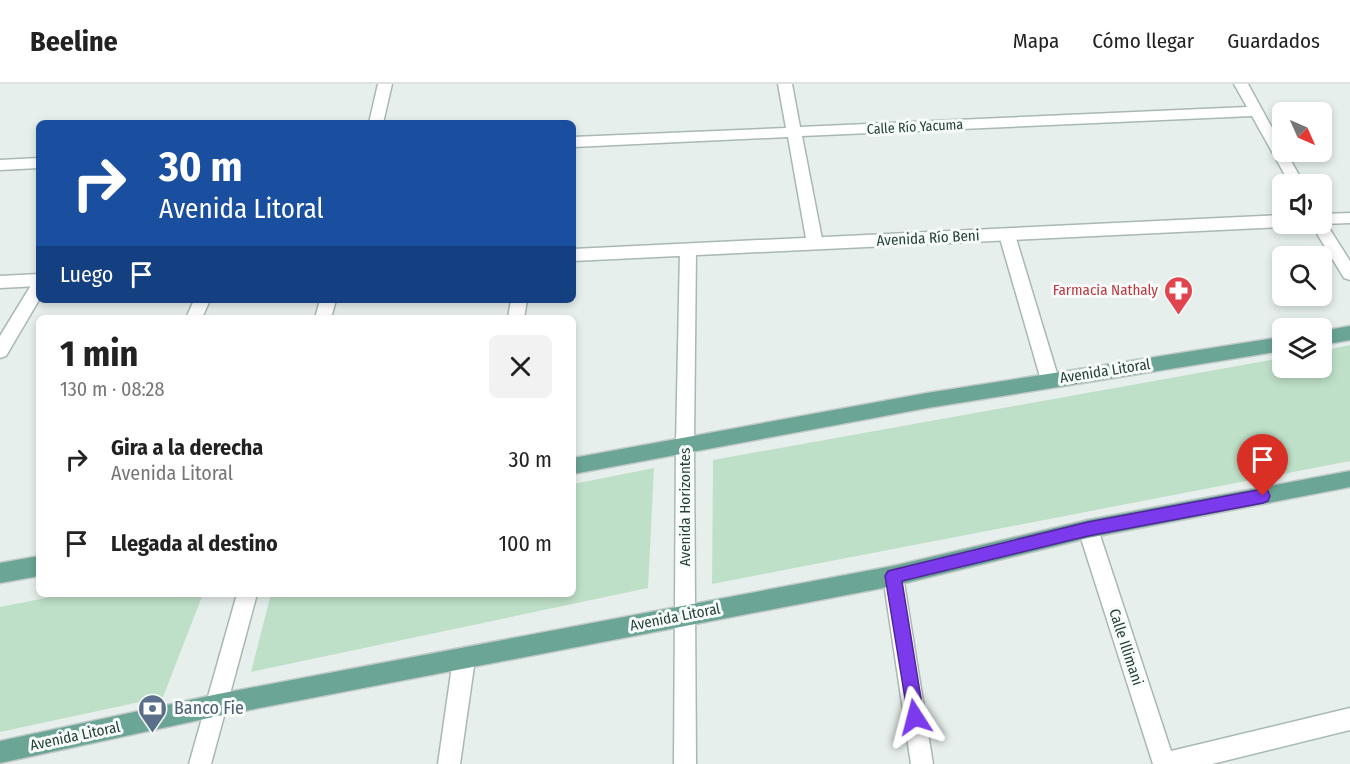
<!DOCTYPE html>
<html lang="es">
<meta charset="utf-8">
<style>
body{margin:0;font-family:"Fira Sans Condensed",sans-serif;background:#f2f2f2;color:#222;height:100vh;display:flex;flex-direction:column;font-size:22px;white-space:nowrap}
*{box-sizing:border-box;margin:0}
p{font-size:20px;color:#767676}
.icon{flex:none;width:33px;height:33px;fill:none;stroke:currentColor;stroke-width:2;stroke-linecap:round;stroke-linejoin:round}
.map{position:relative;flex:1;overflow:hidden}
.drawer{position:absolute;left:36px;top:231px;width:540px;height:282px;display:flex;flex-direction:column;background:#fff;border-radius:9px;box-shadow:0 3px 9px #0003}
.drawer>*{flex:none}
.guide{position:absolute;left:36px;top:36px;width:540px;height:183px;border-radius:9px;box-shadow:0 3px 9px #0003;background:#1a4fa0;color:#fff;overflow:hidden}
.needle{width:39px;rotate:135deg}
.buttons{position:absolute;left:1272px;top:18px;display:grid;gap:12px}
.buttons a{display:grid;place-items:center;width:60px;height:60px;border-radius:9px;background:#fff;box-shadow:0 3px 9px #0003;font-size:30px}
.pin{position:absolute;display:grid;place-items:center;width:51px;height:51px;color:#fff;margin:-62px -26px;border-radius:50% 50% 50% 0;rotate:-45deg;box-shadow:0 0 6px #0007}
.pin .icon{rotate:45deg}
.me{position:absolute;width:66px;margin:-33px;rotate:351deg;stroke-linejoin:round;filter:drop-shadow(0 0 4px #0008)}
.turn{display:flex;align-items:center;gap:21px;height:126px;padding:0 24px;font-size:27px}
.turn .icon{width:78px;height:78px;stroke-width:2.5}
.turn b{display:block;font-size:42px;line-height:51px}
.then{display:flex;align-items:center;height:57px;padding:0 24px;background:#0003;gap:12px;font-size:22px}
.round{display:grid;place-items:center;flex:none;width:63px;height:63px;border-radius:9px;background:#f2f2f2}
.headline{display:flex;align-items:center;justify-content:space-between;height:102px;padding:0 24px}
h1{font-size:36px;font-weight:700;line-height:45px}
ul{padding:0;list-style:none}
li{display:flex;align-items:center;gap:18px;height:84px;padding:0 24px}
li div{flex:1}
li b{display:block;font-size:22px}
li em{font-style:normal}
header{display:flex;align-items:center;gap:36px;box-sizing:border-box;height:84px;padding:0 30px;background:#fff;border-bottom:2px solid #e0e0e0}
header strong{font-size:28px}
nav{display:flex;gap:33px;margin-inline-start:auto;font-size:21px}
.map>svg:first-child{display:block}
.green{fill:#bfe0c8}
.lines{fill:none;stroke-linecap:round;stroke-linejoin:round}
.minor-casing{stroke:#a8b8b2;stroke-width:3}
.tertiary-casing{stroke:#a8b8b2;stroke-width:3}
.primary-casing{stroke:#c2cac8;stroke-width:3}
.minor{fill:#fff;fill-rule:evenodd}
.tertiary{fill:#fff;fill-rule:evenodd}
.primary{fill:#6aa596;fill-rule:evenodd}
.route{fill:#7c3aed;stroke:#51269a;stroke-width:1.5}
.labels{text-anchor:middle;dominant-baseline:central;stroke-width:6;stroke-linejoin:round;paint-order:stroke}
.far-street-label{font-size:14px;fill:#24423a;stroke:#f7fbf9}
.street-label{font-size:15px;fill:#24423a;stroke:#f7fbf9}
.health-label{font-size:15px;fill:#be3a42;stroke:#f7fbf9;text-anchor:end}
.near-service-label{font-size:18px;fill:#4e5e75;stroke:#f7fbf9;text-anchor:start}
</style>
<header>
<strong>Beeline</strong>
<nav><a>Mapa</a><a>Cómo llegar</a><a>Guardados</a></nav>
</header>
<div class="map">
<svg width="1350" height="680" viewBox="0 0 1350 680">
<rect width="100%" height="100%" fill="#e6efeb"/>
<g class="green">
<path d="M1350,261V377L712,500L713,376L1282,274V284H1322V267Z"/>
<path d="M654,384L648,504L251,588L271,510H573V400Z"/>
<path d="M66,510H203L163,613L0,648V523Z"/>
</g>
<g class="lines">
<defs>
<g id="minor">
<path d="M778,0H792L800,43L1247,23L1234,0H1248L1282,62V68H1286L1304,100H1290L1252,32L802,52L823,160L820,164H810L807,160L788,53L573,63V53L786,44Z"/>
<path d="M39,74V84L0,86V76Z"/>
<path d="M1322,135L1324,136L1350,177V196L1344,194L1311,140H1322Z"/>
<path d="M1007,145L1012,147L1015,151L1059,296L1056,301L1050,303L1044,301L1041,296L999,151L1002,147Z"/>
<path d="M688,160L693,162L696,166L694,360L696,680H674L676,360L680,166L683,162Z"/>
<path d="M39,196V216L6,272L0,274V252L33,198Z"/>
<path d="M194,216H210L202,234H186Z"/>
<path d="M511,216H527L524,234H508Z"/>
<path d="M1088,436L1095,439L1098,445L1171,667L1350,624V646L1212,680H1153L1078,445L1081,439Z"/>
<path d="M893,482L900,485L903,492L933,680H911L883,492L886,485Z"/>
<path d="M464,564L472,567L475,575L460,680H438L453,575L456,567Z"/>
</g>
<g id="tertiary">
<path d="M378,0H392L383,39H369Z"/>
<path d="M1350,129V139L1322,140H1319H1322V130Z"/>
<path d="M1282,131V140H1288L1282,143L573,177V165Z"/>
<path d="M39,190V202L0,204V192Z"/>
<path d="M320,216H336L331,234H315Z"/>
<path d="M237,510H257L211,680H189Z"/>
</g>
<g id="primary">
<path d="M1350,242V256L1322,261V247Z"/>
<path d="M1282,253V267L927,324L573,390V374L927,309Z"/>
<path d="M1350,387V403L1088,454L893,502L218,632L0,679V657L218,610L893,482L1088,436Z"/>
<path d="M39,472V492L0,499V479Z"/>
</g>
</defs>
<use href="#minor" class="minor-casing"/>
<use href="#tertiary" class="tertiary-casing"/>
<use href="#primary" class="primary-casing"/>
<use href="#minor" class="minor"/>
<use href="#tertiary" class="tertiary"/>
<use href="#primary" class="primary"/>
</g>
<path class="route" d="M1263,405L1268,407L1270,412L1268,417L1263,419L1088,452L902,497L924,633L921,639L915,641L909,639L885,492L888,487L1088,438Z"/>
<defs>
<symbol id="pharmacy-pin" viewBox="-11 -11 22 30"><path d="M0 17L-7.5 6A9.5 9.5 0 1 1 7.5 6Z" fill="#e0444e" stroke="#f7fbf9"/><path d="M-2-6h4v4h4v4h-4v4h-4v-4h-4v-4h4Z" fill="#fff"/></symbol>
<symbol id="bank-pin" viewBox="-11 -11 22 30"><path d="M0 17L-7.5 6A9.5 9.5 0 1 1 7.5 6Z" fill="#5c6f8a" stroke="#f7fbf9"/><path d="M-6-4H6V4H-6ZM0-2.3a2.3 2.3 0 1 0 0 4.6a2.3 2.3 0 1 0 0-4.6Z" fill="#fff"/></symbol>
</defs>
<g fill-rule="evenodd">
<use href="#pharmacy-pin" x="1162" y="190" width="33" height="45"/>
<use href="#bank-pin" x="136" y="608" width="33" height="45"/>
</g>
<g class="labels">
<g class="far-street-label">
<text transform="translate(915 43) rotate(-3)">Calle Río Yacuma</text>
</g>
<g class="street-label">
<text transform="translate(928 154) rotate(-3)">Avenida Río Beni</text>
<text transform="translate(1105 287) rotate(-9)">Avenida Litoral</text>
<text transform="translate(685 423) rotate(-90)">Avenida Horizontes</text>
<text transform="translate(675 533) rotate(-11)">Avenida Litoral</text>
<text transform="translate(1126 563) rotate(72)">Calle Illimani</text>
<text transform="translate(75 652) rotate(-12)">Avenida Litoral</text>
</g>
<g class="health-label">
<text x="1158" y="206">Farmacia Nathaly</text>
</g>
<g class="near-service-label">
<text x="174" y="624">Banco Fie</text>
</g>
</g>
</svg>
<div class="buttons">
<a><svg class="needle" viewBox="-14 -14 28 28"><path d="M0-13l5 13h-10z" fill="#e53935"/><path d="M0 13l5-13h-10z" fill="#767676"/></svg></a>
<a><svg class="icon" aria-label="sound" viewBox="0 0 24 24"><path d="M4 9h4l5-4v14l-5-4H4zM17 9q2 3 0 6"/></svg></a>
<a><svg class="icon" aria-label="search" viewBox="0 0 24 24"><circle cx="10" cy="10" r="6"/><path d="M15 15l6 6"/></svg></a>
<a><svg class="icon" aria-label="layers" viewBox="0 0 24 24"><path d="M12 4l9 5-9 5-9-5zM3 14l9 5 9-5"/></svg></a>
</div>
<div class="pin" style="left:1263px;top:412px;background:#d93025"><svg class="icon" aria-label="arrive" viewBox="0 0 24 24"><path d="M6 21V4h12l-3 4 3 4H6"/></svg></div>
<svg class="me" style="left:915px;top:633px" viewBox="-20 -20 40 40"><path d="M0-17L14 15 0 8-14 15z" fill="#7c3aed" stroke="#fff" stroke-width="4"/></svg>
<div class="guide">
<div class="turn"><svg class="icon" aria-label="right" viewBox="0 0 24 24"><path d="M7 20v-9h11M14 6l5 5-5 5"/></svg><div><b>30 m</b>Avenida Litoral</div></div>
<div class="then">Luego<svg class="icon" aria-label="arrive" viewBox="0 0 24 24"><path d="M6 21V4h12l-3 4 3 4H6"/></svg></div>
</div>
<section class="drawer">
<div class="headline"><div><h1>1 min</h1><p>130 m · 08:28</p></div><a class="round"><svg class="icon" aria-label="close" viewBox="0 0 24 24"><path d="M6 6l12 12M18 6L6 18"/></svg></a></div>
<ul>
<li><svg class="icon" aria-label="right" viewBox="0 0 24 24"><path d="M7 20v-9h11M14 6l5 5-5 5"/></svg><div><b>Gira a la derecha</b><p>Avenida Litoral</p></div><em>30 m</em></li>
<li><svg class="icon" aria-label="arrive" viewBox="0 0 24 24"><path d="M6 21V4h12l-3 4 3 4H6"/></svg><div><b>Llegada al destino</b></div><em>100 m</em></li>
</ul>
</section>
</div>
